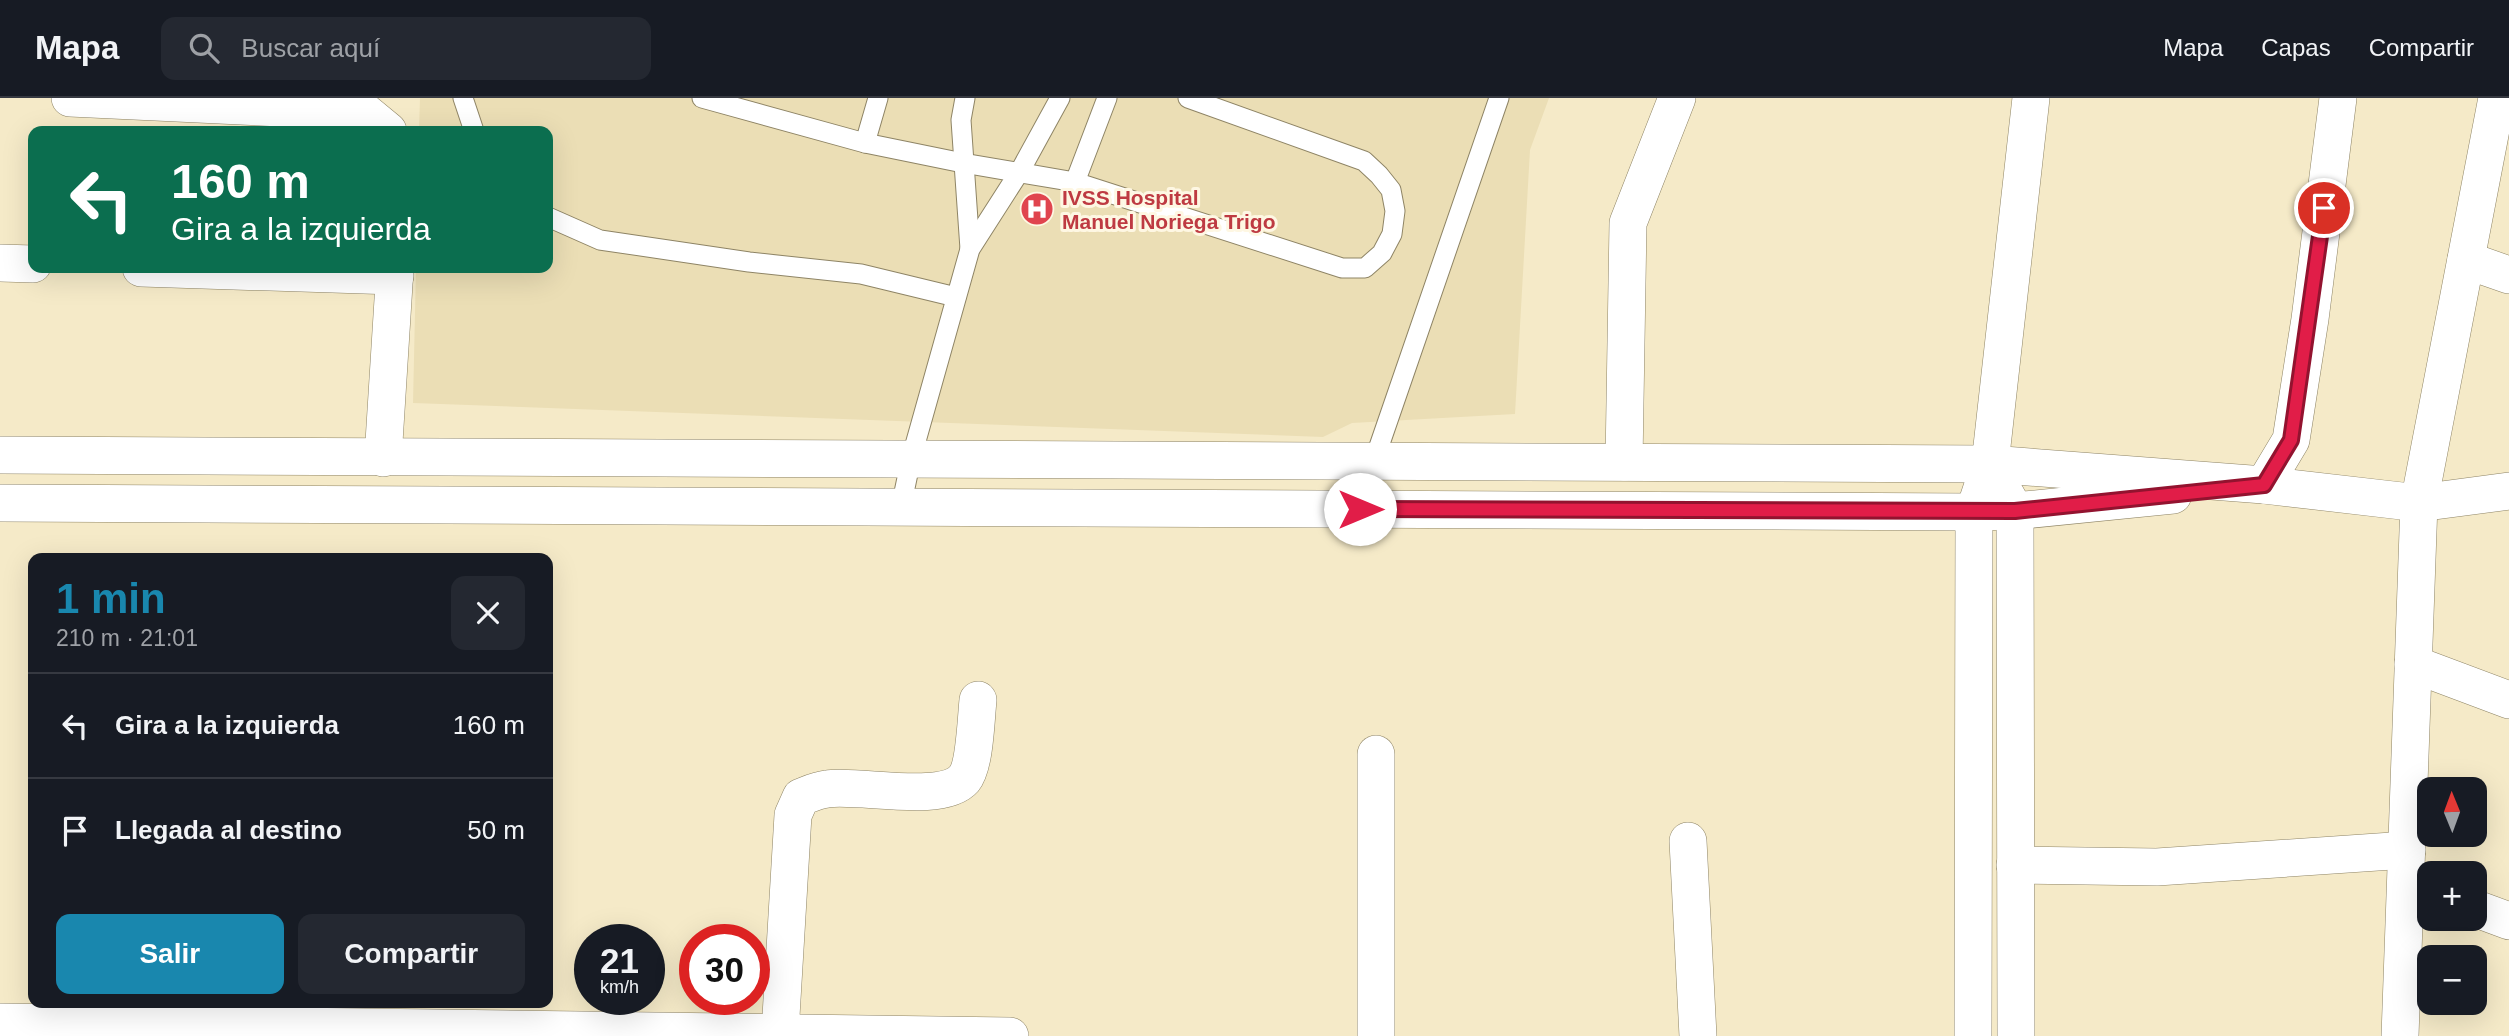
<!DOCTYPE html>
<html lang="es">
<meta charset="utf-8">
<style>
body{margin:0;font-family:Arial,sans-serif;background:#242831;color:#f1f3f6;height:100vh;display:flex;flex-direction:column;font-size:26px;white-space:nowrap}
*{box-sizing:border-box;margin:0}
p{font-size:23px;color:#9ea1a6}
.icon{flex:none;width:38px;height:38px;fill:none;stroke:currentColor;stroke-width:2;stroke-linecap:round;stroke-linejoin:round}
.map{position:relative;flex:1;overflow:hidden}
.sheet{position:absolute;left:28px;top:455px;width:525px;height:455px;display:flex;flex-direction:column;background:#171b24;border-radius:14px;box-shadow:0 7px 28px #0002}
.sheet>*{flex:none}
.guide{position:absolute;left:28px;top:28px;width:525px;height:147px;border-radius:14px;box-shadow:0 7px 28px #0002;background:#0b6e4f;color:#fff;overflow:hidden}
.needle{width:46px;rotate:359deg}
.tools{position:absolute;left:2417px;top:679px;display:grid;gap:14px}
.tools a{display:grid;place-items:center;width:70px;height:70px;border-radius:14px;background:#171b24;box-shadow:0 7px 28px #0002;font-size:35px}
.speed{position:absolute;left:574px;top:826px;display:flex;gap:14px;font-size:35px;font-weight:700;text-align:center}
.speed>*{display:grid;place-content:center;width:91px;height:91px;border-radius:50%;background:#171b24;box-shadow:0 7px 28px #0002;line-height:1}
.speed small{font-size:18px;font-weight:400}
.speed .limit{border:10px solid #d22;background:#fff;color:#111}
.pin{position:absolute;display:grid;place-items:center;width:60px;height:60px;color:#fff;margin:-30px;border:4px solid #fff;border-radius:50%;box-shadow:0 2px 7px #0007}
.me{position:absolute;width:77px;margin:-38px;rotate:90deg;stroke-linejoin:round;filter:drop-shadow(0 0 5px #0008)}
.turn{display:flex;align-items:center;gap:24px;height:147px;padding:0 28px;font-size:32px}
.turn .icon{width:91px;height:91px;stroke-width:2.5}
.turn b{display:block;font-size:49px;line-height:60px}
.round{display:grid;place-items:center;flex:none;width:74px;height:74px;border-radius:14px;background:#242831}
.headline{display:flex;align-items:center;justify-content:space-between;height:119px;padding:0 28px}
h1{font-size:42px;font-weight:700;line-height:52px;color:#1987ae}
.cta{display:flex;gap:14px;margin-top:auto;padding:14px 28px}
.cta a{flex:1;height:80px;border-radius:14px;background:#1987ae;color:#fff;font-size:28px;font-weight:700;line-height:80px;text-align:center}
.cta a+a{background:#242831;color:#f1f3f6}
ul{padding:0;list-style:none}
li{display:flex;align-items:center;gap:21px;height:105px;padding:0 28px;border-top:2px solid #363941}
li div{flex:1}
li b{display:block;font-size:26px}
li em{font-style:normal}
header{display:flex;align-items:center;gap:42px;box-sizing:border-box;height:98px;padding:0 35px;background:#171b24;border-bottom:2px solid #363941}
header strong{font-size:33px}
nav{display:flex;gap:38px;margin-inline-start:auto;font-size:24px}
.search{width:490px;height:63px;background:#242831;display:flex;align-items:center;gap:18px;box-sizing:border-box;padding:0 24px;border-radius:14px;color:#9ea1a6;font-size:26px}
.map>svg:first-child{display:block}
.built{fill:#ebdeb5}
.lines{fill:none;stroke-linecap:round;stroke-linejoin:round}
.service-casing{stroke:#8e8465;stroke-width:21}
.minor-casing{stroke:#8e8465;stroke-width:38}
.service{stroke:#fff;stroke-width:19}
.minor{stroke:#fff;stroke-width:37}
.route-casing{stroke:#92132f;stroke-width:18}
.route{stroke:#e11d48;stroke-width:12}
.labels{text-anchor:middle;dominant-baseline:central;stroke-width:6;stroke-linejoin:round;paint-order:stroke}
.health-label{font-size:21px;font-weight:bold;fill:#be3a42;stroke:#fef7e3;text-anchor:start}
</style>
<header>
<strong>Mapa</strong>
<div class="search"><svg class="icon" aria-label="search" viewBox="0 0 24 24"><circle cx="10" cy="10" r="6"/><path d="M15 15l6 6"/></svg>Buscar aquí</div>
<nav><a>Mapa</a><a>Capas</a><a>Compartir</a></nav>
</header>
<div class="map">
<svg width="2509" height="938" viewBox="0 0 2509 938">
<rect width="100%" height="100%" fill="#f5eac8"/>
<path class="built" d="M420,0H1549L1530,52L1515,316L1352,325L1323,339L413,305L416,170H548V33H419Z"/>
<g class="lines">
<defs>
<g id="service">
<path d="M463,0L474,33"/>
<path d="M702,0L865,45L963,65L1075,84L1342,170H1365L1382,155L1392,136L1395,113L1391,92L1379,77L1364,63L1188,0"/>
<path d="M965,0L961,22L970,151"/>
<path d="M865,45L878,0"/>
<path d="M1075,84L1107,0"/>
<path d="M548,119L600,142L749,164L861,176L956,199"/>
<path d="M901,409L911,361L970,151L1020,73L1060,0"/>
<path d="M1360,411L1374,363L1499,0"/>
</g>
<g id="minor">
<path d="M70,0L365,14L388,33"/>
<path d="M2466,162L2509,177"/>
<path d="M0,165L33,166"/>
<path d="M141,170L395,178"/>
<path d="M0,357L1990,366L2264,387L2419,405L2509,393"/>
<path d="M383,360L395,170"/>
<path d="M1624,364L1628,125L1677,0"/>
<path d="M2264,387L2291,342L2310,221L2338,0"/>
<path d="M2003,392L2015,413L2016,938"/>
<path d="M0,405L1974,414L2015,413L2173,397"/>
<path d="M2413,566L2509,602"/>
<path d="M1376,656V938"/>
<path d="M1688,743L1698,938"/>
<path d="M2015,767L2157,769L2407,752"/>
<path d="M2474,810L2509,823"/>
<path d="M0,924L1010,938"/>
<path d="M780,935L793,717L801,699C809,696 818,692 827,691C859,686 942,706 964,681C975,668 976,620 978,602"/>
<path d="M1973,938L1974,414L1990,366L2031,0"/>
<path d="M2400,938L2419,405L2497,0"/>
</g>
</defs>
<use href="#service" class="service-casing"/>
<use href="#minor" class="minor-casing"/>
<use href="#service" class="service"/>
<use href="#minor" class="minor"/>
</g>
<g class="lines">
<defs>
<path id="route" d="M1360,411L2015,413L2264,387L2291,342L2324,110"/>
</defs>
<use href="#route" class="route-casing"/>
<use href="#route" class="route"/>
</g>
<defs>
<symbol id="hospital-disc" viewBox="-11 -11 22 22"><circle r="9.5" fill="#e0444e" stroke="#fef7e3"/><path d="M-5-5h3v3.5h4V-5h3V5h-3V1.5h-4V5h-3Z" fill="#fff"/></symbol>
</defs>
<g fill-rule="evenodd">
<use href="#hospital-disc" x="1018" y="92" width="38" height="38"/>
</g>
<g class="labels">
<g class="health-label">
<text x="1062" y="99">IVSS Hospital<tspan x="1062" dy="24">Manuel Noriega Trigo</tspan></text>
</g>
</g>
</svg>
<div class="tools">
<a><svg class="needle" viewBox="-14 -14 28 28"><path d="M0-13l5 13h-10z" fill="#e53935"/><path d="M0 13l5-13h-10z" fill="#9ea1a6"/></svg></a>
<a>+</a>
<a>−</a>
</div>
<div class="speed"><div>21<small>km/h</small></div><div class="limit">30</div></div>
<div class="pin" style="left:2324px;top:110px;background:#d93025"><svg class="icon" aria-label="arrive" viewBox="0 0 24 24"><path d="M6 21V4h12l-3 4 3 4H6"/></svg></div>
<svg class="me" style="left:1360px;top:411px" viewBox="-20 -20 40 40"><circle r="19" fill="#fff"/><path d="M0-13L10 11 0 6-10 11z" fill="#e11d48"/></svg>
<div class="guide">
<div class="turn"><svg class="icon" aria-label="left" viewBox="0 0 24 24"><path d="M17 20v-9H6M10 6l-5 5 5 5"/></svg><div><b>160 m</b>Gira a la izquierda</div></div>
</div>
<section class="sheet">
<div class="headline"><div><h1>1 min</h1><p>210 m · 21:01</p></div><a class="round"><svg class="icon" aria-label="close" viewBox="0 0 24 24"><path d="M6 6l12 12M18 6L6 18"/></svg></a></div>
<ul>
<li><svg class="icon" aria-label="left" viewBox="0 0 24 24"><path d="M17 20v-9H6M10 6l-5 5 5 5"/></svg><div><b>Gira a la izquierda</b></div><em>160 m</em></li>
<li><svg class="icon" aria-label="arrive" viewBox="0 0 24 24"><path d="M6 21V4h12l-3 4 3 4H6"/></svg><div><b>Llegada al destino</b></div><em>50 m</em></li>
</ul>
<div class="cta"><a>Salir</a><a>Compartir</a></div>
</section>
</div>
